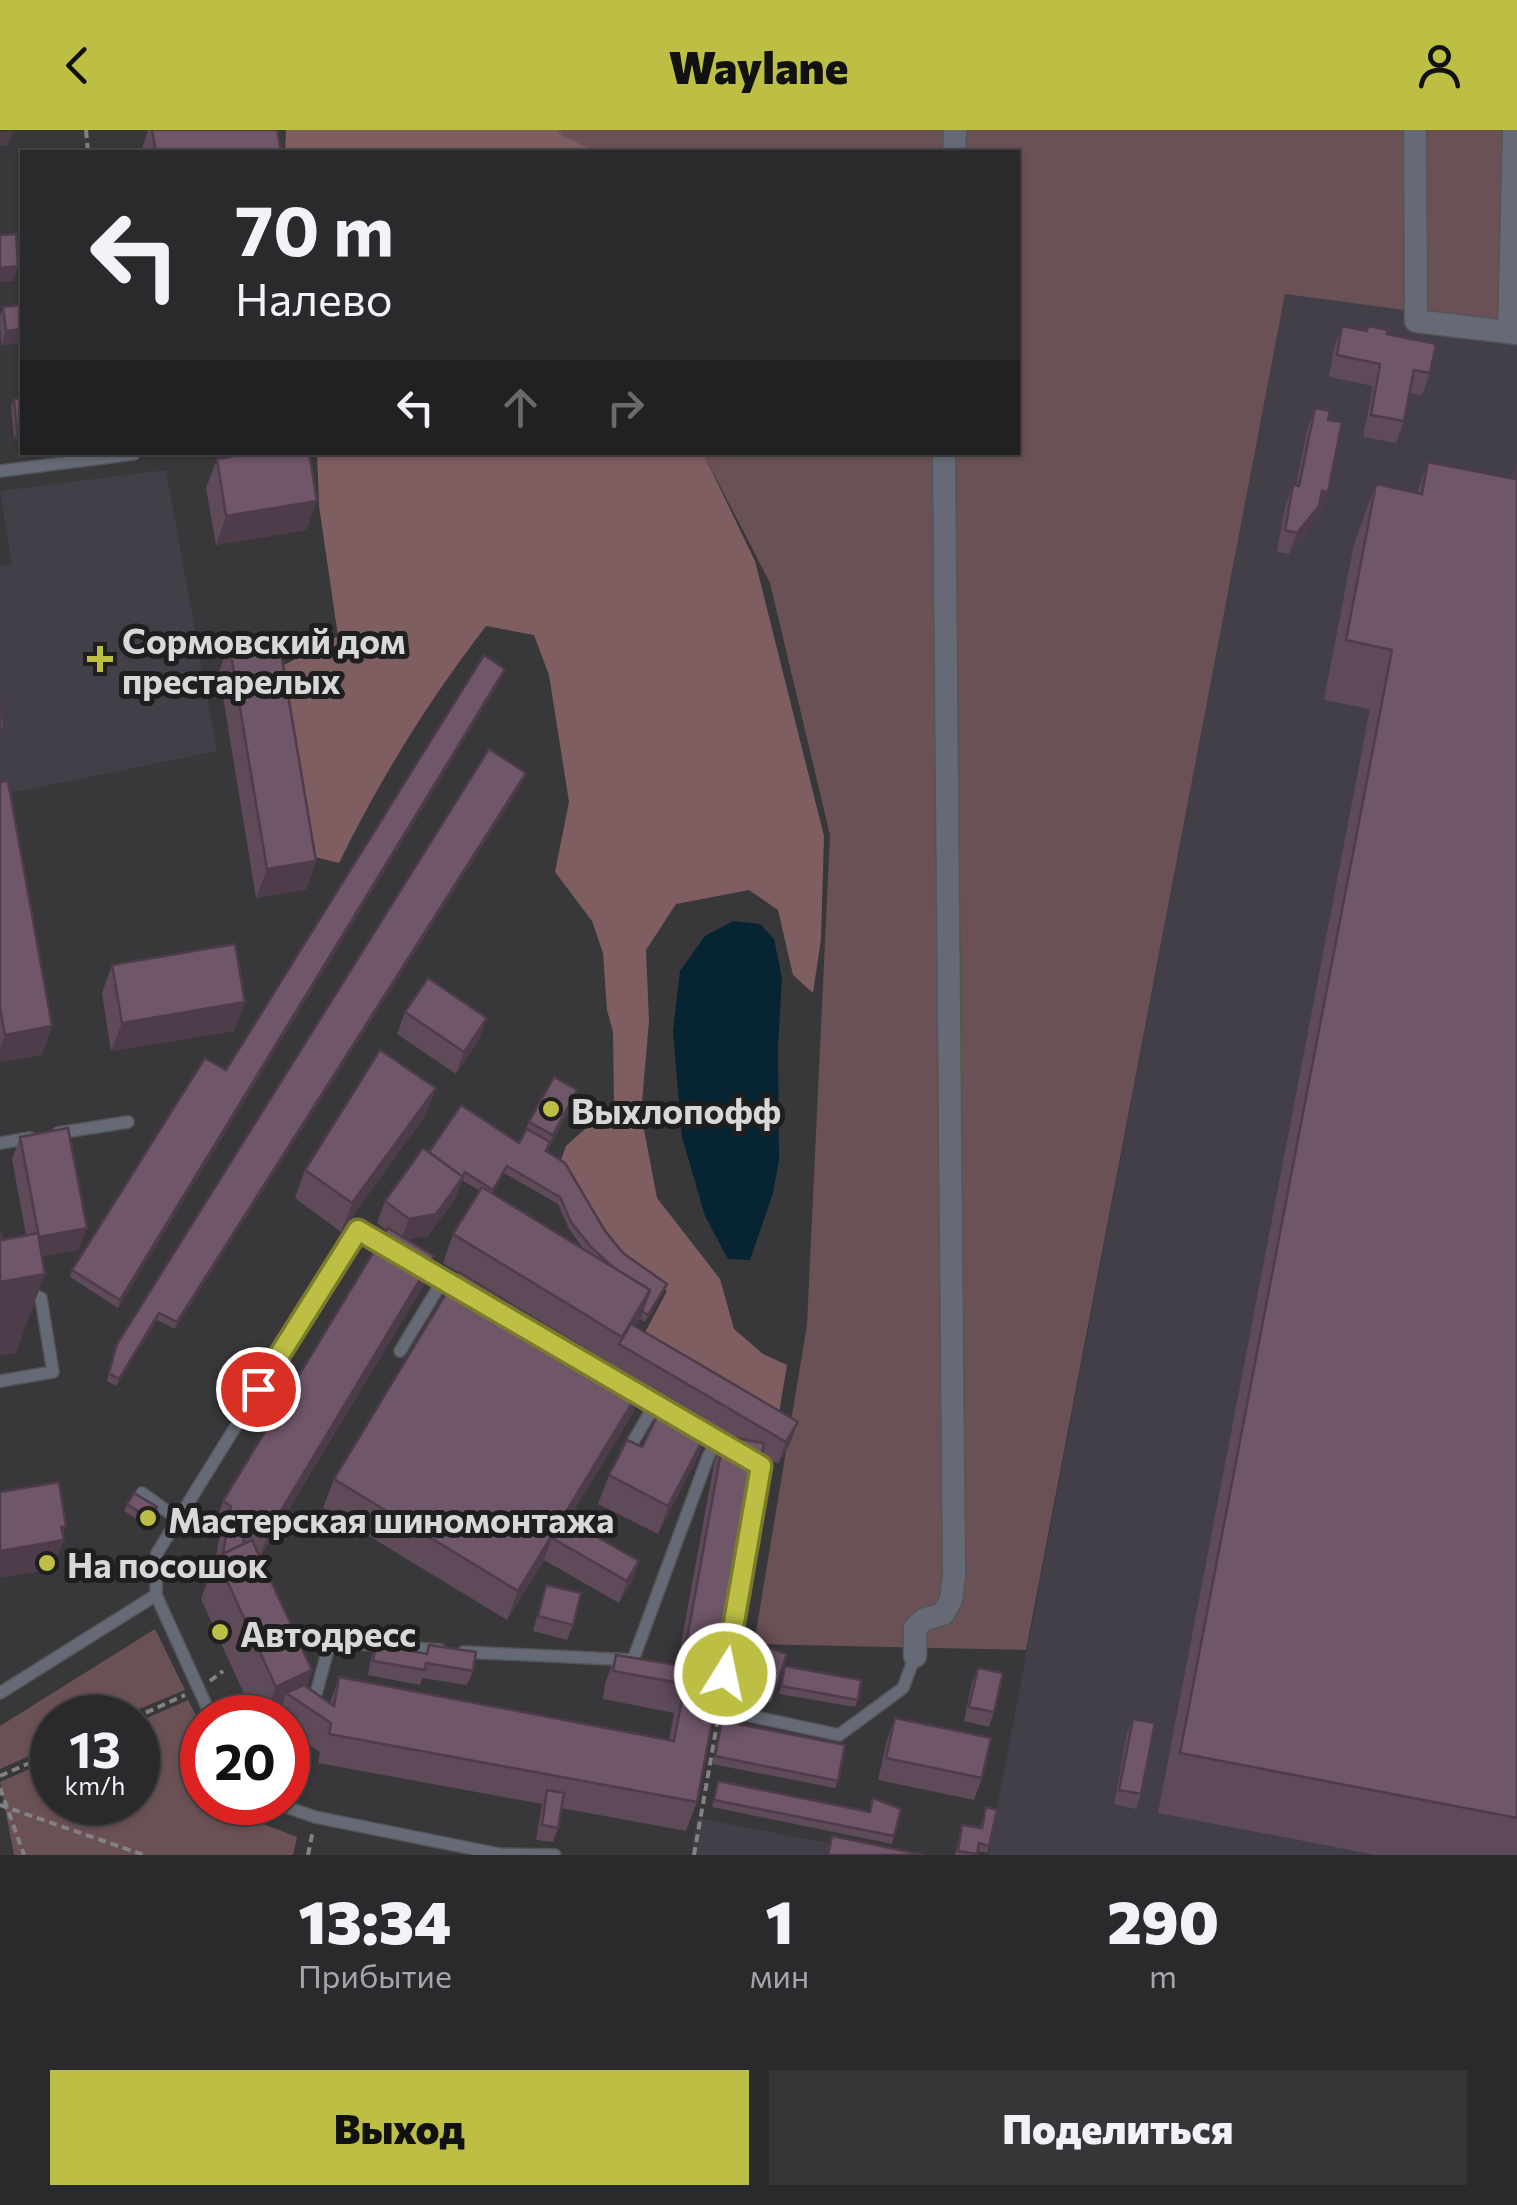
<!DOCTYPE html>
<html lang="ru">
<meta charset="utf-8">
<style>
body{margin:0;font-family:Commissioner,sans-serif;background:#363538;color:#f1f3f6;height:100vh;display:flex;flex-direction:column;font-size:38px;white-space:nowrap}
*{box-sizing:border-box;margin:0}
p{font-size:32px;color:#a5a6a9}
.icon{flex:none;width:55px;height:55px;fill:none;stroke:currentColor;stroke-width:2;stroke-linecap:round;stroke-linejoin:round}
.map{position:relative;height:1725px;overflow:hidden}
.panel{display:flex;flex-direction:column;background:#2a292c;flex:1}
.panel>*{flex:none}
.top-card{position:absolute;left:20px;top:20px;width:1000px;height:305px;border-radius:0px;box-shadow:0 2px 8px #0004,0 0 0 2px #464548;background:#2a292c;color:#f1f3f6;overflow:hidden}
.speed{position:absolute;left:30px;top:1565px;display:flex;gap:20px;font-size:50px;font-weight:700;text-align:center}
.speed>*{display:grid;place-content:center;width:130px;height:130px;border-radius:50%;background:#2a292c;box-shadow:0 2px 8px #0004,0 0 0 2px #464548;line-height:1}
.speed small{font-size:25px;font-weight:400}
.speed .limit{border:15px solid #d22;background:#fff;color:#111}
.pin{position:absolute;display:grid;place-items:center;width:85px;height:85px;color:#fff;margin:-42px;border:5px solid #fff;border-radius:50%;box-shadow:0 2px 10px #0007}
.me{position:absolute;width:110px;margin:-55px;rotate:10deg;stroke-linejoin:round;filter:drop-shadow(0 0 8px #0008)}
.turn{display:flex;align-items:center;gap:35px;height:210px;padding:0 50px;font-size:45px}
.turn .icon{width:130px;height:130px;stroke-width:2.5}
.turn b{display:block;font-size:70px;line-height:85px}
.lanes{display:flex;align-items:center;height:95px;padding:0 50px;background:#0003;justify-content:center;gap:50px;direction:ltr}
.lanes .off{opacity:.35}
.eta{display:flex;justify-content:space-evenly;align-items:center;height:170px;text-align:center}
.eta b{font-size:60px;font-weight:800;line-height:70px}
.button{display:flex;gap:20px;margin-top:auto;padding:20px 50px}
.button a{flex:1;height:115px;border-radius:0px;background:#bcbf44;color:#111;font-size:40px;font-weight:800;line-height:115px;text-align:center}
.button a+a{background:#363538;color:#f1f3f6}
header{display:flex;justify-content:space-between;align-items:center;height:130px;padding:0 50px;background:#bcbf44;color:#111;font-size:45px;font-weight:800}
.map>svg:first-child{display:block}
.built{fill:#423f48}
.green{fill:#6a5155}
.forest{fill:#7f5e62}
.water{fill:#062432}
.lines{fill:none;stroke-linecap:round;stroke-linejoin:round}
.lane-casing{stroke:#555457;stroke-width:14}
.street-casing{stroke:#555457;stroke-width:25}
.path{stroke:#828183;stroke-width:4;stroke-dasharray:8 5;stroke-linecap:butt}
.lane{stroke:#656a76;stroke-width:11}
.street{stroke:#656a76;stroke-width:22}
.wall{fill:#5f4a5a;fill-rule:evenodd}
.shaded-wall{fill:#4e3c4a}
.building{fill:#6f5669;stroke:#4e3c4a;stroke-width:2.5}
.route-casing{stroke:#7a7c2c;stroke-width:25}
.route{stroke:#bcbf44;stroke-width:18}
.poi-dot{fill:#bcbf44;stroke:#1f1f20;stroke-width:4}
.labels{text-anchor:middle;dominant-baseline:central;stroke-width:10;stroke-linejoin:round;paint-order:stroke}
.poi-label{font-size:35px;font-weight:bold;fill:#d8d7d9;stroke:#1f1f20;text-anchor:start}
</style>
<header><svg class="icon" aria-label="back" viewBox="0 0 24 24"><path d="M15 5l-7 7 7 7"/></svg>Waylane<svg class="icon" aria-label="person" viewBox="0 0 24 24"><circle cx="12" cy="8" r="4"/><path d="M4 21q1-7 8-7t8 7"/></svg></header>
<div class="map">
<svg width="1517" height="1725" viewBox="0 0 1517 1725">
<rect width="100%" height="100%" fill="#38373a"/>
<g class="built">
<path d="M1285,163L1517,195V1725H988Z"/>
<path d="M166,340L217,621L0,665V436L12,434L0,361Z"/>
<path d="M697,1688L892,1725H691Z"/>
</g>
<g class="green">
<path d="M537,0H1517V195L1285,164L1026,1520L754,1514L807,1195L830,705L770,453L703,323L1018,322V22H548Z"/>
<path d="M155,1499L185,1560L120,1587L52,1588V1616L0,1639V1596Z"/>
<path d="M188,1570L202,1597V1672L242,1673L251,1689L297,1707L293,1725H14L0,1652L52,1629V1672H138V1592Z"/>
</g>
<g class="forest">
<path d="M286,0H558L562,6L598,22H285Z"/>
<path d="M317,323H703L755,431L824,706L821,809L813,863L793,845L778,780L749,760L676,774L646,820L649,891L641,984L657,1068L720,1149L734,1199L763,1224L787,1235L778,1289L641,1210L667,1161L604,1108L561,1030L566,1016L614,973L613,902L607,880L603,823L592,791L555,742L569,672L549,545L534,505L486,496C429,570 380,649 339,733L315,727L280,581L284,535L338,506L319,376Z"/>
</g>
<path class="water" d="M733,791L760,794L774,809L782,848L778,915L779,1030L773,1063L750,1130L728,1129L705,1086L682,1007L673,901L680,841L705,806Z"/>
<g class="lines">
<defs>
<g id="lane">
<path d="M0,341L134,324"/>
<path d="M58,1003L128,992"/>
<path d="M0,1013L30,1008"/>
<path d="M416,1133L465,1162"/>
<path d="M0,1151L41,1168L53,1242L0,1251"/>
<path d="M400,1221L443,1150"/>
<path d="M627,1258L672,1284"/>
<path d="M696,1298L732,1319"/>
<path d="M627,1322L655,1274"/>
<path d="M748,1328L761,1336L719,1579L839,1605L903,1558L915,1526"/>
<path d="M142,1363L178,1389"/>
<path d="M464,1522L633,1530L708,1327L717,1310"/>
<path d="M0,1563L156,1465"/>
<path d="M313,1575L330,1512L440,1520"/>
<path d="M212,1588L156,1465L157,1423L358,1100L391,1119"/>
<path d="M288,1632L302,1609"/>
<path d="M272,1672L315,1687L499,1724L555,1725"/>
</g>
<g id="street">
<path d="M1415,0L1416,191L1517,203"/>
<path d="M954,22L955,0"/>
<path d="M1509,202L1514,0"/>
<path d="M915,1526V1498L925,1489L943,1484L951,1470L954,1446L944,322"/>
</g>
</defs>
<use href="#lane" class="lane-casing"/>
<use href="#street" class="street-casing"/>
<g class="path">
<path d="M86,0L88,22"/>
<path d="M210,1551L223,1541"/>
<path d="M134,1588L185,1565"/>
<path d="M0,1646L52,1623"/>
<path d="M0,1658L24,1725"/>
<path d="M0,1675L144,1725"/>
<path d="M308,1725L313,1700"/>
<path d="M694,1725L717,1594"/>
</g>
<use href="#lane" class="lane"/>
<use href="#street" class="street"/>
</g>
<g class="wall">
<path d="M148,0H277L280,22H141Z"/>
<path d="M22,175L1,216L0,186L3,177Z"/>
<path d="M1342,196L1367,200L1368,196L1387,204L1430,243L1422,265L1410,263L1404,291L1396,313L1363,307L1373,256L1329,247L1334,218Z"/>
<path d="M14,269L22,308L14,309L11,276Z"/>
<path d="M1315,278L1328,290V362L1321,384L1317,383L1311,398L1289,424L1277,422L1285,377L1293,355L1296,356L1307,300Z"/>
<path d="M217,329L317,371L306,400L216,415L206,358Z"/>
<path d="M1428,332L1512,348L1517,335V1725H1376L1158,1683L1370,579L1324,570L1354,414L1376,354L1417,363Z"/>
<path d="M229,513L316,731L306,760L256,768L219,542Z"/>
<path d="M503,546L118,1178L70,1147L72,1140L226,940Z"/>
<path d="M524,650L175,1199L157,1190L116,1256L107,1251L117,1214Z"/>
<path d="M0,652L52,896L42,925L0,932Z"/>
<path d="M112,835L245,872L234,901L111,921L102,863Z"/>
<path d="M405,882L479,910L456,944L397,904Z"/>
<path d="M436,958L425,986L341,1102L295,1068L305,1040Z"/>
<path d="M577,960L572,975L547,1021L623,1123L664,1161L645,1192L640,1189L635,1196L790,1314L778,1334L762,1324L697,1672L686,1701L561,1678L558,1698L553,1712L536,1710L542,1674L318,1633L320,1622L288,1600V1588H255L201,1469L216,1427L220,1404L213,1400L223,1371L386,1100L377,1093L385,1071L429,1022L519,1013L529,992ZM504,1043L558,1074L569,1099L585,1121L492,1064ZM462,1050L480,1061L453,1104L443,1133L459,1143L334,1349L323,1378L507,1490L544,1430L619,1473L631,1453L639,1431L568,1390L633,1283L643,1255L633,1249L733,1307L724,1306L714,1334L677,1536L616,1525L605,1553L603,1569L674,1583L669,1610L339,1547L330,1573L306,1557L312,1540L260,1427L424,1155L434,1126L407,1109L428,1106L455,1069Z"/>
<path d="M20,1007L79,1120L42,1126L16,1223L2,1110L26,1105L12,1029Z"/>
<path d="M642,1317L699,1324L658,1404L598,1374L609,1345Z"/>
<path d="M127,1374L154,1385L147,1396L124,1381Z"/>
<path d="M546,1455L573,1495L567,1510L533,1501Z"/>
<path d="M376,1514L426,1523L429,1515L473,1541L467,1555L422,1548L420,1555L368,1545L371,1529Z"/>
<path d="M767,1517L787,1524L771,1573L750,1566Z"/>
<path d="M785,1536L858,1570L855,1577L779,1564Z"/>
<path d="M978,1538L994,1582L989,1597L964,1591L972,1552Z"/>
<path d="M895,1588L982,1648L974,1670L878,1650L887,1610Z"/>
<path d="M1133,1589L1141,1664L1136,1679L1114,1674L1127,1603Z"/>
<path d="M722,1591L838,1651L835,1658L712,1634Z"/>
<path d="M718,1651L869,1682L894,1706L892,1714L712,1677Z"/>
<path d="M986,1677L989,1716L987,1723L978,1721L977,1725H955L962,1695L980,1698Z"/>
</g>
<g class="shaded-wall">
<path d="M13,1L8,15L0,16V2Z"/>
<path d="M18,136L13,151L0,152V138Z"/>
<path d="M22,199V213L1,216L6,201Z"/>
<path d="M17,301H22V308L14,309Z"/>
<path d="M1322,361L1328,362L1321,384L1317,383L1311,398L1289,424L1297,403Z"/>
<path d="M317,371L306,400L216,415L226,386Z"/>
<path d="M505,539L503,546L118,1178L120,1170Z"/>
<path d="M526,643L524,650L175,1199L177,1192Z"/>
<path d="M316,731L306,760L256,768L267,739Z"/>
<path d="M245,872L234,901L111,921L122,893Z"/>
<path d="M487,888L479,910L456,944L464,922Z"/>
<path d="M52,896L42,925L0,932V918L5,905Z"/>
<path d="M436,958L425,986L341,1102L352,1073Z"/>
<path d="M577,960L572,975L543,1028L553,1005Z"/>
<path d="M465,1042L455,1069L428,1106L401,1110L409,1089Z"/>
<path d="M87,1098L79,1120L30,1129L38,1107Z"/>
<path d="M434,1126L424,1155L259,1428L270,1399Z"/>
<path d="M45,1144L16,1223L0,1226V1152Z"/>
<path d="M667,1154L664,1161L645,1192L648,1185Z"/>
<path d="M650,1160L640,1189L623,1216L619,1214L622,1207Z"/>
<path d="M159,1183L157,1190L116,1256L119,1249Z"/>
<path d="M643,1255L633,1283L556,1410L552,1408L544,1429L507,1490L518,1461Z"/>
<path d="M798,1292L790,1314L778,1334L786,1312Z"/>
<path d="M710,1296L699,1324L658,1404L668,1376Z"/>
<path d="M66,1396L61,1411L64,1410L53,1439L0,1448V1421Z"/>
<path d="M639,1431L631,1453L619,1473L627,1451Z"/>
<path d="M312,1540L300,1572L286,1563L278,1588H264L276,1557Z"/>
</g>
<g class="building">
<path d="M152,0H277L281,20L264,22H156Z"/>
<path d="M16,104L18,136L0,138V105Z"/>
<path d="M22,175V199L6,201L3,177Z"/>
<path d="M1342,196L1367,201L1368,196L1388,200L1387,204L1436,214L1430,243L1414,240L1404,291L1371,285L1380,234L1337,225Z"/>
<path d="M22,268V301H17L14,269Z"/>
<path d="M1315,278L1330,281L1328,290L1342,292L1328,362L1322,361L1319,376L1297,403L1285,400L1293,355L1299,356Z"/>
<path d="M257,322H309L317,371L226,386L217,329Z"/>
<path d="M1428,332L1515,349L1517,337V1688L1180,1623L1392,520L1346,510L1376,354L1422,364Z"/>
<path d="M278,505L316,731L267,739L229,513Z"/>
<path d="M484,525L505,539L120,1170L72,1140L205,928L226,940Z"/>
<path d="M0,572L4,598L0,599Z"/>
<path d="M489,619L526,643L177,1192L159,1183L119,1249L109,1243L117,1214Z"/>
<path d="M8,651L52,896L5,905L0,878V652Z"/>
<path d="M235,814L245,872L122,893L112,835Z"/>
<path d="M428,848L487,888L464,922L405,882Z"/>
<path d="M380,920L436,958L352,1073L305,1040Z"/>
<path d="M554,947L577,960L553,1005L529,992Z"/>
<path d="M461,975L519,1013L527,999L550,1012L546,1021L565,1033L605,1101L623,1123L667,1154L648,1185L642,1181L650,1160L614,1138L591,1117L571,1092L560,1067L507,1036L493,1060L465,1042L462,1047L429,1022Z"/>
<path d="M68,998L87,1098L39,1107L20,1007Z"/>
<path d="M423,1018L463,1047L436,1084L409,1089L385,1071Z"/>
<path d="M482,1057L650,1160L622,1207L453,1104Z"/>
<path d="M388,1098L434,1126L270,1399L248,1386L243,1414L223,1424L231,1376L223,1371Z"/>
<path d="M0,1100L2,1110L38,1103L45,1144L0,1152Z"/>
<path d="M459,1142L643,1255L518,1461L334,1349Z"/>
<path d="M631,1194L798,1292L786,1312L619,1214Z"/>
<path d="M664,1272L710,1296L668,1376L609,1345L627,1310L642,1317Z"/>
<path d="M724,1306L764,1313L697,1672L329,1604L331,1593L286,1563L304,1555L334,1576L339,1547L674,1611L685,1554L613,1541L616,1525L682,1536Z"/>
<path d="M59,1352L66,1396L61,1397L64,1410L0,1421V1362Z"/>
<path d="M134,1363L157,1377L150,1389L127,1374Z"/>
<path d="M564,1388L639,1431L627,1451L552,1408Z"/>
<path d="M252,1410L312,1540L276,1557L216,1427Z"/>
<path d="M546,1455L581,1463L573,1495L538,1486Z"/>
<path d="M376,1514L427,1524L429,1515L476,1522L473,1541L426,1533L425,1540L373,1531Z"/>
<path d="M767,1517L787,1524L776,1558L756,1551Z"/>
<path d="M785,1536L861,1550L858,1570L781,1556Z"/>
<path d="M978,1538L1003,1543L994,1582L969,1577Z"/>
<path d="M895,1588L991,1608L982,1648L886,1628Z"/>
<path d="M1133,1589L1155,1593L1141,1664L1119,1660Z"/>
<path d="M722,1591L845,1615L838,1651L715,1626Z"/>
<path d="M718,1651L870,1682L873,1668L901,1679L894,1706L714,1670Z"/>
<path d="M547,1660L564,1663L558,1698L542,1695Z"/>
<path d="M986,1677L997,1680L989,1716L979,1713L977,1724L958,1721L962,1695L982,1698Z"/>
<path d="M832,1706L924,1725H828Z"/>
</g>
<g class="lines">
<defs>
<path id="route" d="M258,1259L358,1100L761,1336L725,1544"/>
</defs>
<use href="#route" class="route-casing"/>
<use href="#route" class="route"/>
</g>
<g class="poi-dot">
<path d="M95 514h10v10h10v10h-10v10h-10v-10h-10v-10h10z"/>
<circle cx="551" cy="979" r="10"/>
<circle cx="148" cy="1388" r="10"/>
<circle cx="47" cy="1433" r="10"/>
<circle cx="220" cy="1502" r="10"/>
</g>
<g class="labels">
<g class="poi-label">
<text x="122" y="509">Сормовский дом<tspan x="122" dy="40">престарелых</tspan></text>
<text x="571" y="979">Выхлопофф</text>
<text x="168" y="1388">Мастерская шиномонтажа</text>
<text x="67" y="1433">На посошок</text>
<text x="240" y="1502">Автодресс</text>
</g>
</g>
</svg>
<div class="speed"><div>13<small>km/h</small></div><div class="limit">20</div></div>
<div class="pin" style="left:258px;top:1259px;background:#d93025"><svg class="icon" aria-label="arrive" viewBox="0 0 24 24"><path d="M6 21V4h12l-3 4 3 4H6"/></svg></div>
<svg class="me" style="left:725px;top:1544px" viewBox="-20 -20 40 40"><circle r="17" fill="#bcbf44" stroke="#fff" stroke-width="3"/><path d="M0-11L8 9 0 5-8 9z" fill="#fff"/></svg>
<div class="top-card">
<div class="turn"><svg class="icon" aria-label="left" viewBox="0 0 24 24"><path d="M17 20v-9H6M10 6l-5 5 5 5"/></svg><div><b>70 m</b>Налево</div></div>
<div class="lanes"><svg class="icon" aria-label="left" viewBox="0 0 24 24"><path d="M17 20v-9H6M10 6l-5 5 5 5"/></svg><svg class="icon off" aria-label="ahead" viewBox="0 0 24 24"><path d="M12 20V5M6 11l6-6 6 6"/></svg><svg class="icon off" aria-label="right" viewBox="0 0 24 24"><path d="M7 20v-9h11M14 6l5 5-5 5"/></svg></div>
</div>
</div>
<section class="panel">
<div class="eta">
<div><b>13:34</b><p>Прибытие</p></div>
<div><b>1</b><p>мин</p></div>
<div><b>290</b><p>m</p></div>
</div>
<div class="button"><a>Выход</a><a>Поделиться</a></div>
</section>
